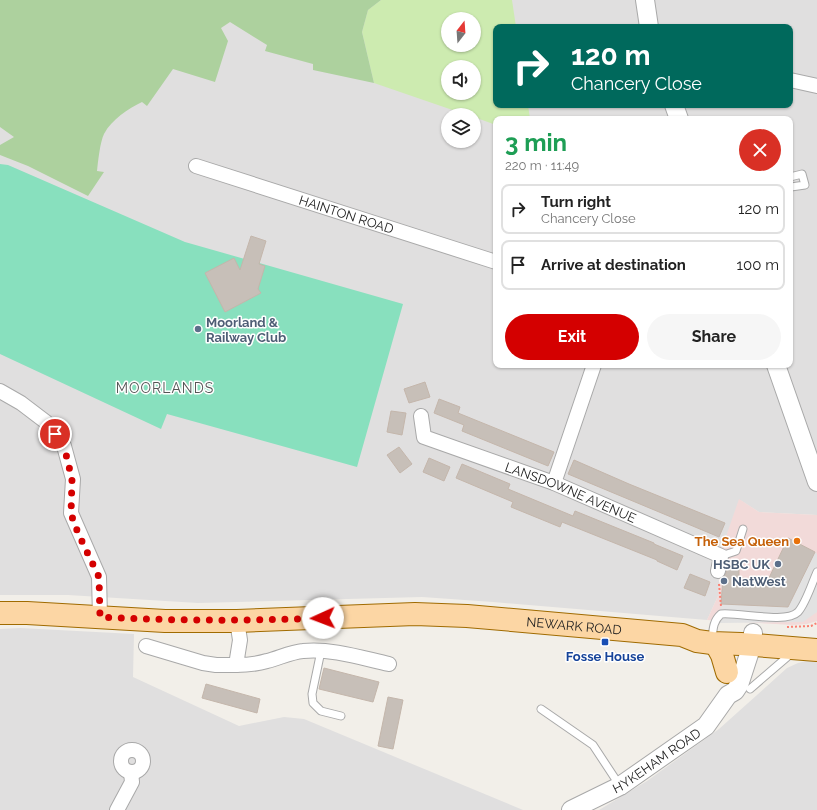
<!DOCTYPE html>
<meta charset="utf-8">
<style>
body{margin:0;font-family:Raleway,sans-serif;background:#f6f6f6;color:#222;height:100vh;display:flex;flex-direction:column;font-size:15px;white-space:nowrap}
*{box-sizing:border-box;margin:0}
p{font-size:13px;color:#767676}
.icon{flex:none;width:22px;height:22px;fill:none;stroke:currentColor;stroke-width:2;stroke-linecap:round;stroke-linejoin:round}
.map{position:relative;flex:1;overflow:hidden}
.panel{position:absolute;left:493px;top:116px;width:300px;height:252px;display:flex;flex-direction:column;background:#fff;border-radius:8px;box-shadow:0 1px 3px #0004}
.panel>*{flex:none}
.banner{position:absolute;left:493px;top:24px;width:300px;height:84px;border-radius:8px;box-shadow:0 1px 3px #0004;background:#00695c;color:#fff;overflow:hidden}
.needle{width:26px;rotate:17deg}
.controls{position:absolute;left:441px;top:12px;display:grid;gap:8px}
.controls a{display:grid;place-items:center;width:40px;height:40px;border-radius:50%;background:#fff;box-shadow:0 1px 3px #0004;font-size:20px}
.pin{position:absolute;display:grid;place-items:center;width:34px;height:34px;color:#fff;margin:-17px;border:2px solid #fff;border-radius:50%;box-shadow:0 1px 4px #0007}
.me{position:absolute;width:44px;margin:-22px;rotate:268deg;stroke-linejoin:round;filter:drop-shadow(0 0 3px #0008)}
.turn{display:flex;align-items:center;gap:14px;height:84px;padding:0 12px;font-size:18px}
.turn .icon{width:52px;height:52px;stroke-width:2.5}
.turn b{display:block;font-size:28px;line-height:34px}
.round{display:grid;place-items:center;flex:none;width:42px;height:42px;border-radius:21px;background:#f6f6f6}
.headline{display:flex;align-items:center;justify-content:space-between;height:68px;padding:0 12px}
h1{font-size:24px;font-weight:700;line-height:30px;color:#1e9e55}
.primary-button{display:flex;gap:8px;margin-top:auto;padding:8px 12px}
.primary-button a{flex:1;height:46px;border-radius:24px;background:#d40000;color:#fff;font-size:16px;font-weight:700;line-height:46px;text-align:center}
.primary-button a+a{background:#f6f6f6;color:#222}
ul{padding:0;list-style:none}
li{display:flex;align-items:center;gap:12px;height:50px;margin:0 8px 6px;padding:0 4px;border:2px solid #e0e0e0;border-radius:8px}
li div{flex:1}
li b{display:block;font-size:15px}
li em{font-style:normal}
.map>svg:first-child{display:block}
.residential{fill:#e0dfdf;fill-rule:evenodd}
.commercial{fill:#f2dad9}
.grass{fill:#cdebb0;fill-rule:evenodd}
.forest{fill:#add19e}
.pitch{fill:#88e0be}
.parking{fill:#e2e2e2}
.building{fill:#c7bfb8;stroke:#c4b6ab}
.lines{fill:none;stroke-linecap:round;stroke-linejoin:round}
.service-casing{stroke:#a9a9a9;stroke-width:9}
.minor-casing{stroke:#a9a9a9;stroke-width:16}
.tertiary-casing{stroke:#a9a9a9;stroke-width:20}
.primary-casing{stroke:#a06b00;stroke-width:24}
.path{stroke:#fa8072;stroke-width:2;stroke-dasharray:2 2;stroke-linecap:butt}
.service{stroke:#fff;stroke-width:7}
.minor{stroke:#fff;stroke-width:14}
.tertiary{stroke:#fff;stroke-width:18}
.primary{stroke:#fcd6a4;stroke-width:22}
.route{stroke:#d40000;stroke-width:7;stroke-dasharray:0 12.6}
.service-dot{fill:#5c6f8a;stroke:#fff;stroke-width:1.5}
.food-dot{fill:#e8710a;stroke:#fff;stroke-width:1.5}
.transit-dot{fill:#1a4fb4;stroke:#fff;stroke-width:1.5}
.labels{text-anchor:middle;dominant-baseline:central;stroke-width:3;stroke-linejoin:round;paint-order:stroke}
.street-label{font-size:13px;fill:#222;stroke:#fff}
.service-label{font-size:13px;font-weight:bold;fill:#4e5e75;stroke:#fff;text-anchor:start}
.food-label{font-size:13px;font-weight:bold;fill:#c56008;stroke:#fff;text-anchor:end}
.transit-label{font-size:13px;font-weight:bold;fill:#164399;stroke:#fff}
.neighbourhood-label{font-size:14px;letter-spacing:1px;fill:#555;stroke:#fff}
</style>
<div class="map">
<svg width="817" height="810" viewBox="0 0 817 810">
<rect width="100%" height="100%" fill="#f2efe9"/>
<g class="residential">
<path d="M0,0H817V515L759,512L740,500L722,548L718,596L707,620L493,602L422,597L198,603L68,595H0ZM448,19H474V45H448ZM496,27H790V105H496ZM448,67H474V93H448ZM448,115H474V141H448ZM496,119H790V365H496Z"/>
<path d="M20,628L134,634L133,677L239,726L284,717L304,719L523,810H0V629Z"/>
<path d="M814,659H817V810H599L647,781L719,729L787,668L798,663Z"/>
</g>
<path class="commercial" d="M739,499L759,512L817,515V621L807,624L793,625L707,620L718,596L722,548Z"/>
<path class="grass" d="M381,0H512L516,27H496V105H528L530,119H496V125L474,117V115H467L374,83L362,32L368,10ZM448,19H474V45H448ZM448,67H474V93H448Z"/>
<path class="forest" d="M0,0H381L368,10L362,32L374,83L313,70V64L265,51L267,45L230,22L221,28L228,41L215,82L173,69L147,106L142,102C128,109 112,119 104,134C100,142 98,162 97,171L104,172L88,196L28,166L0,155V145L14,137L0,127Z"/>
<path class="pitch" d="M0,164L8,165L185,242L403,304L357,467L167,414L161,429L0,354Z"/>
<path class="parking" d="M815,552L817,554V612L803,622L718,623L721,604L788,607Z"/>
<g class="building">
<path d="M251,236L266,241L259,264L265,266L258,289L261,293L225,312L205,273L234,258L240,270Z"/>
<path d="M425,382L430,397L409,403L404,389Z"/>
<path d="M439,399L460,407L458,413L554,452L548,466L462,431L464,425L434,413Z"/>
<path d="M391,411L406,413L402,435L387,432Z"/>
<path d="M399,447L412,464L400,473L387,455Z"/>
<path d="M429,458L450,467L444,481L423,472Z"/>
<path d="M574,460L629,484L725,523L719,537L568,474Z"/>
<path d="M462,464L510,484L508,489L573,516L575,511L654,543V544L683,556L677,570L657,561V560L562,522L560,527L511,507L513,502L456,478Z"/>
<path d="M788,538L815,552L788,607L721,604L723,577L726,573L728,564L739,565V578L768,580Z"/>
<path d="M690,574L710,582L705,596L684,588Z"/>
<path d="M324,668L379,682L373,702L319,689Z"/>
<path d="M206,684L260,699L257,713L202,698Z"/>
<path d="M388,697L403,700L393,749L378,746Z"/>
</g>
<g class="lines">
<defs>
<g id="service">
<path d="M790,177L802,174L805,185L791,187"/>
<path d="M721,556L736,551L743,529"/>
<path d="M712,640C713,629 713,621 721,614C739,612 786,624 798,612C806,603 812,583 817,572"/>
<path d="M321,651L312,694L313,703L321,711L341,716"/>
<path d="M750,689L793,652"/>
<path d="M541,709L593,745L620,786"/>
</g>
<g id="minor">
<path d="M790,80L817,86"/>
<path id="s1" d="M196,166L496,262"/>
<path d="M0,391L21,403L46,422L64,446L73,479L71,513L99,577L100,617"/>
<path id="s2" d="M421,416L424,437L554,483L721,556L718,571"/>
<path d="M554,483L594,365"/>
<path d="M237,621L240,640L236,665C247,665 257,664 267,661C279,658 291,652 303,651C331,648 362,658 389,664"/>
<path d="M146,646L203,663L216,665H236"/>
<circle cx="132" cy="761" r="11"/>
<path d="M117,810L132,782L131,772"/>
</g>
<g id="tertiary">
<path d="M645,0L649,27"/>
<path d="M674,105L679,119"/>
<path d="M776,365L817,482"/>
<path id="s3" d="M571,810L620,786L706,726L728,695L735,691L739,685L752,645L753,633"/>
</g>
<g id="primary">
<path id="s4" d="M0,613H27L165,621H237L415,614L467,616L682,635L697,641L712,643L741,644L817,650"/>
<path d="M716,644L722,655L727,672"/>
</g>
</defs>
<use href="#service" class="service-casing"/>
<use href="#minor" class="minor-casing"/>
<use href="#tertiary" class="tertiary-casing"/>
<use href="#primary" class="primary-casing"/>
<g class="path">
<path d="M719,584L721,606"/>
<path d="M787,627L811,626L817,623"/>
</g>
<use href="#service" class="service"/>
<use href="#minor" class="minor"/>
<use href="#tertiary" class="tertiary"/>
<use href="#primary" class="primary"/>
</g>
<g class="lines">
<path class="route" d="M55,434L64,446L72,479L71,514L78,533L99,577L100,617C175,621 248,621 323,618"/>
</g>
<g class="service-dot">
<circle cx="198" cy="329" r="4"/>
<circle cx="778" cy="564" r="4"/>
<circle cx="724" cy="581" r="4"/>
</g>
<circle class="food-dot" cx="797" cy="541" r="4"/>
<rect class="transit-dot" x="601" y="638" width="8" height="8" rx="2"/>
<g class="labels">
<g class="street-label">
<text stroke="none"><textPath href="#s1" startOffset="158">HAINTON ROAD</textPath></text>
<text stroke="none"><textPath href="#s2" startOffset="178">LANSDOWNE AVENUE</textPath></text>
<text stroke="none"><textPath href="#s4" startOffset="575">NEWARK ROAD</textPath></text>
<text stroke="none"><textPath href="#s3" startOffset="99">HYKEHAM ROAD</textPath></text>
</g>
<g class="service-label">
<text x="206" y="322">Moorland &amp;<tspan x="206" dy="15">Railway Club</tspan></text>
<text x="770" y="564" text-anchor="end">HSBC UK</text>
<text x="732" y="581">NatWest</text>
</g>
<g class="food-label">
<text x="789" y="541">The Sea Queen</text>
</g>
<g class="transit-label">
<text x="605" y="656">Fosse House</text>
</g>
<g class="neighbourhood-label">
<text x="165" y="388">MOORLANDS</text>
</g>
</g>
</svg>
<div class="controls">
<a><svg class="needle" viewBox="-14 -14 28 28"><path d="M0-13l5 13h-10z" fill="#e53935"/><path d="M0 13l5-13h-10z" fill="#767676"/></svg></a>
<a><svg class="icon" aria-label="sound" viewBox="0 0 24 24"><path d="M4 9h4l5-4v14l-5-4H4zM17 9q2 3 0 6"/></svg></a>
<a><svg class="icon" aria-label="layers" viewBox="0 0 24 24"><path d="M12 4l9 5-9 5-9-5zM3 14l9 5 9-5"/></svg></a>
</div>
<div class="pin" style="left:55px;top:434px;background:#d93025"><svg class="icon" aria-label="arrive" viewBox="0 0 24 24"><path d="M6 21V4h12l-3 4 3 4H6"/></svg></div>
<svg class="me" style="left:323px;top:618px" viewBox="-20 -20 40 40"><circle r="19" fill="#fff"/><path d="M0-13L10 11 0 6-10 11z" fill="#d40000"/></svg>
<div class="banner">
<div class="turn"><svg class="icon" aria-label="right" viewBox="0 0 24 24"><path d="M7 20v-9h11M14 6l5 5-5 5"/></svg><div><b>120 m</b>Chancery Close</div></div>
</div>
<section class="panel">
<div class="headline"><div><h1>3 min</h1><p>220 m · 11:49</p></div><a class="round" style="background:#d93025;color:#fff"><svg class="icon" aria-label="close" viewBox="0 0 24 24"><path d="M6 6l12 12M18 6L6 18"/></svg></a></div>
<ul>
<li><svg class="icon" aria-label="right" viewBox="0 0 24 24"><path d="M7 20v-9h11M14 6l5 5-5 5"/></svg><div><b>Turn right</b><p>Chancery Close</p></div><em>120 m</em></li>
<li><svg class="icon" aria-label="arrive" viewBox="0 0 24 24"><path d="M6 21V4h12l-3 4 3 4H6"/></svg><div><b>Arrive at destination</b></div><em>100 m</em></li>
</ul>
<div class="primary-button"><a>Exit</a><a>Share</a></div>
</section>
</div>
